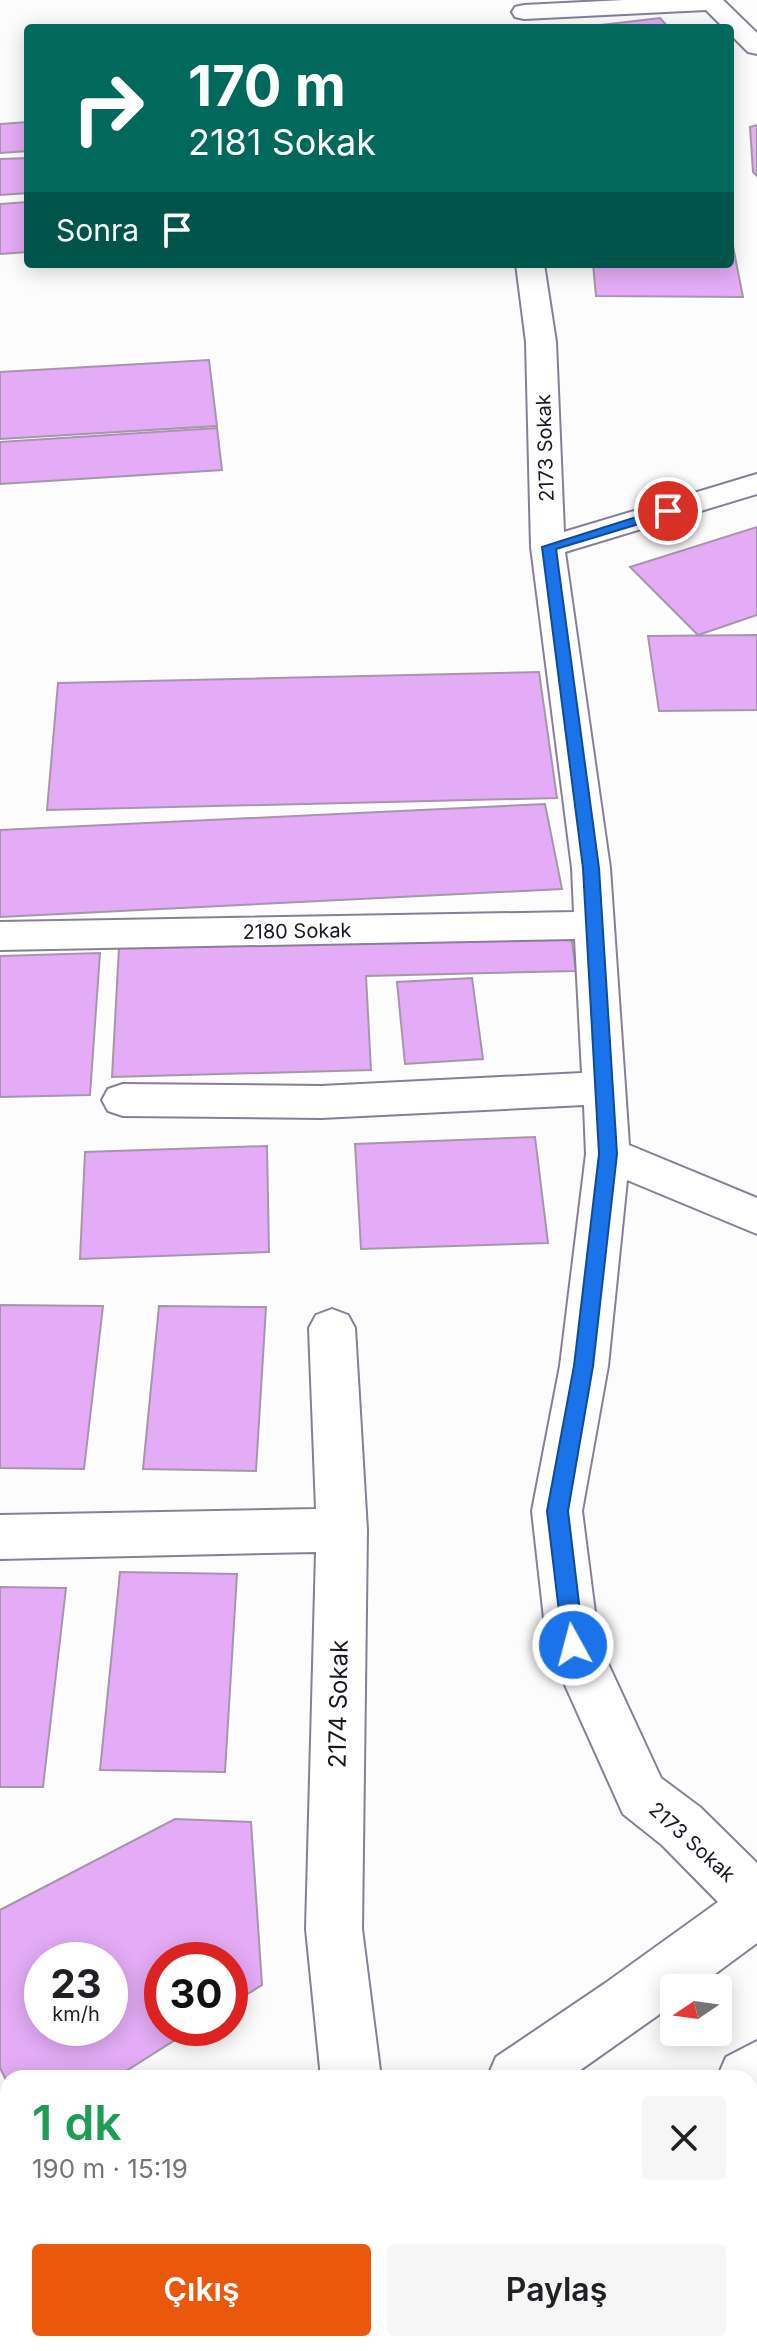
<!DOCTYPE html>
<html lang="tr">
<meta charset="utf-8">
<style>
body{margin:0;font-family:Inter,sans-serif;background:#f6f6f6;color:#202124;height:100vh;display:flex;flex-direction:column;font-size:30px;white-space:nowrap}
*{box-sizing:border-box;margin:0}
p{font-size:26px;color:#757577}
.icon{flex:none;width:44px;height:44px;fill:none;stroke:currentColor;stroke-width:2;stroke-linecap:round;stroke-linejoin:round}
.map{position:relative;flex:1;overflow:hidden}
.drawer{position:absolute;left:0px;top:2070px;width:758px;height:282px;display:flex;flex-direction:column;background:#fff;border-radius:24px 24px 0 0;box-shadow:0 4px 20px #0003}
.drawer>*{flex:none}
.hud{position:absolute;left:24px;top:24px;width:710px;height:244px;border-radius:8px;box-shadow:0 4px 20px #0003;background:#00695c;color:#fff;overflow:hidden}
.needle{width:52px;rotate:257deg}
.controls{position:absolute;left:660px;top:1974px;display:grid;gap:16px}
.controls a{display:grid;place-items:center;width:72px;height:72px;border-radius:8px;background:#fff;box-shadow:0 4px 20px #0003;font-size:40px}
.speed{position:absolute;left:24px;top:1942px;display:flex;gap:16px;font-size:40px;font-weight:700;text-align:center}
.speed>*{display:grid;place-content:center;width:104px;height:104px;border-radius:50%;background:#fff;box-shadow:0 4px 20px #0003;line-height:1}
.speed small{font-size:20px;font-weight:400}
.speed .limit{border:12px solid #d22;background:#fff;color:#111}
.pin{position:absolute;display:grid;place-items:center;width:68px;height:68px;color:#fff;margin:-34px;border:4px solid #fff;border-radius:50%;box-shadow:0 2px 8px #0007}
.me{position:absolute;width:88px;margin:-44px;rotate:353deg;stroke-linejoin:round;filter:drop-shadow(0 0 6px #0008)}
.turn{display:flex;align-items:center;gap:28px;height:168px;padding:0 32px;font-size:36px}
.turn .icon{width:104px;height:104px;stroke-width:2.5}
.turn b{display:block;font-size:56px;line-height:68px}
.then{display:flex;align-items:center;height:76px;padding:0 32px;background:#0003;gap:16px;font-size:30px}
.round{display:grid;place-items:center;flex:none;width:84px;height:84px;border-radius:8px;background:#f6f6f6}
.overview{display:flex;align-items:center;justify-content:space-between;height:136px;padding:0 32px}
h1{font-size:48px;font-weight:600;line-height:60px;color:#1e9e55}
.cta{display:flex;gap:16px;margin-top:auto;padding:16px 32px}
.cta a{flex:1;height:92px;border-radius:8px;background:#ea580c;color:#fff;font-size:32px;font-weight:600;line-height:92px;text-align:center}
.cta a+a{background:#f6f6f6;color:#202124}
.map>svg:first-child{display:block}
.building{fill:#e4acf6;stroke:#a695ac;stroke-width:2;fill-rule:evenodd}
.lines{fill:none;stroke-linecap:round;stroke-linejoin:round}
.minor-casing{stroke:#897e97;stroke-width:4}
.minor{fill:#fff;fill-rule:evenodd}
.route{fill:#1a73e8;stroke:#114b97;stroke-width:2}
.labels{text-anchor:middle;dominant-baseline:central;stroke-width:6;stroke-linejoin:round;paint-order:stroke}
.street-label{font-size:20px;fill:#1c1721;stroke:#fff}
.near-street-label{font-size:24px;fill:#1c1721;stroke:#fff}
</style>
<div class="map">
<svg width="757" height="2351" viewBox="0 0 757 2351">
<rect width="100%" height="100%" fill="#fcfcfc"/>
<g class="building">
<path d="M660,18L669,28H575Z"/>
<path d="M28,122V151L0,153V124Z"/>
<path d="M757,125V176L753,172L750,127Z"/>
<path d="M28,158V193L0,195V159Z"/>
<path d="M28,202V252L0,254V204Z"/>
<path d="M730,231L743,297L596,296L593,264H730Z"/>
<path d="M209,360L217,426L0,439V372Z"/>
<path d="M217,428L222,470L0,484V442Z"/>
<path d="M757,527V615L698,635L630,567Z"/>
<path d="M757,635V710L659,711L648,636Z"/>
<path d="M539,672L557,798L47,810L58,683Z"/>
<path d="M545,804L562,889L0,917V830Z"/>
<path d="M571,935L576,971L366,976L371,1070L112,1077L119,947Z"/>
<path d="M100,953L90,1095L0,1097V956Z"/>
<path d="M472,978L483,1059L405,1064L397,982Z"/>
<path d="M535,1137L548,1243L361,1249L355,1144Z"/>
<path d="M267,1146L269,1252L80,1259L85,1152Z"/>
<path d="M0,1305L103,1306L84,1469L0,1468Z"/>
<path d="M159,1306L266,1307L256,1471L143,1469Z"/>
<path d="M120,1572L237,1574L225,1772L100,1770Z"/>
<path d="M0,1587L66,1588L43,1787H0Z"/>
<path d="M175,1819L251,1822L262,1985L230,2005V1960H162V2028H194L115,2078H8V2084L0,2068V1910ZM42,1960H110V2028H42Z"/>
</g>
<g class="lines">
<defs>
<g id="minor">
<path d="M624,0H723L757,33V54L748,52L730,34V28H724L706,10L524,19L515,17L512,12L515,7L524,5Z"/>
<path d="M516,264H544L556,342L564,532L757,474V494L565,552L610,868L629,1145L757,1198V1234L627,1180L608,1366L582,1511L599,1644L661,1778L700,1807L757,1863V1943L696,1988H674V2004L569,2078H487L496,2057L604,1984L718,1902L662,1845L623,1814L547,1645L532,1511L560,1366L586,1154L584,1105L321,1118L123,1116L108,1111L102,1100L108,1089L123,1084L321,1086L582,1073L575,939L0,950V922L574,912L572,868L531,547L526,342Z"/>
<path d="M332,1309L348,1315L355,1328L367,1530L362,1929L381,2078H321L306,1929L316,1552L0,1559V1515L316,1509L309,1328L316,1315Z"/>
<path d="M757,2041V2104L750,2106V2078H717L726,2057Z"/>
<path d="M91,2344H162L159,2351H88Z"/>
<path d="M351,2344H421L418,2351H348Z"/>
</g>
</defs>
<use href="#minor" class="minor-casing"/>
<use href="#minor" class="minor"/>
</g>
<path class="route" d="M668,507L672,508V514L556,549L599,868L617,1154L593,1366L568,1511L584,1645L581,1652L573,1655L566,1652L563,1645L547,1511L574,1366L599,1154L583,868L542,547Z"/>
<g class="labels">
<g class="street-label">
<text transform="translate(545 448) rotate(-92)">2173 Sokak</text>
<text transform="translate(297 931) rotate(-1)">2180 Sokak</text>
<text transform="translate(692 1842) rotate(42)">2173 Sokak</text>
</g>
<g class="near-street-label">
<text transform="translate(338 1704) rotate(-89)">2174 Sokak</text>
</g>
</g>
</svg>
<div class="controls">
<a><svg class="needle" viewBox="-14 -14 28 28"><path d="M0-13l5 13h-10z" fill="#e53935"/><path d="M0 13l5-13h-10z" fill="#757577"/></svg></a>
</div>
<div class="speed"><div>23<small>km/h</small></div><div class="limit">30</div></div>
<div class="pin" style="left:668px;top:511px;background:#d93025"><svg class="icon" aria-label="arrive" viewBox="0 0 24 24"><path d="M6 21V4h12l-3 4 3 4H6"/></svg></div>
<svg class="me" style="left:573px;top:1645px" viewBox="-20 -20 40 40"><circle r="17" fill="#1a73e8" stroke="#fff" stroke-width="3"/><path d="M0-11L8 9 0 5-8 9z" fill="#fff"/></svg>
<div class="hud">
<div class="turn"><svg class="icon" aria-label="right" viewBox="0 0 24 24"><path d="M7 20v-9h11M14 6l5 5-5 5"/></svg><div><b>170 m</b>2181 Sokak</div></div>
<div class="then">Sonra<svg class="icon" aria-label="arrive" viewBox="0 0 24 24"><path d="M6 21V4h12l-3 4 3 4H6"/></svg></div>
</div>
<section class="drawer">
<div class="overview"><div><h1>1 dk</h1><p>190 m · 15:19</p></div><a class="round"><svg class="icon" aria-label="close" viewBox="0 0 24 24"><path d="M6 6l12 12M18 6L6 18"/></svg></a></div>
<div class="cta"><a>Çıkış</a><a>Paylaş</a></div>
</section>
</div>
